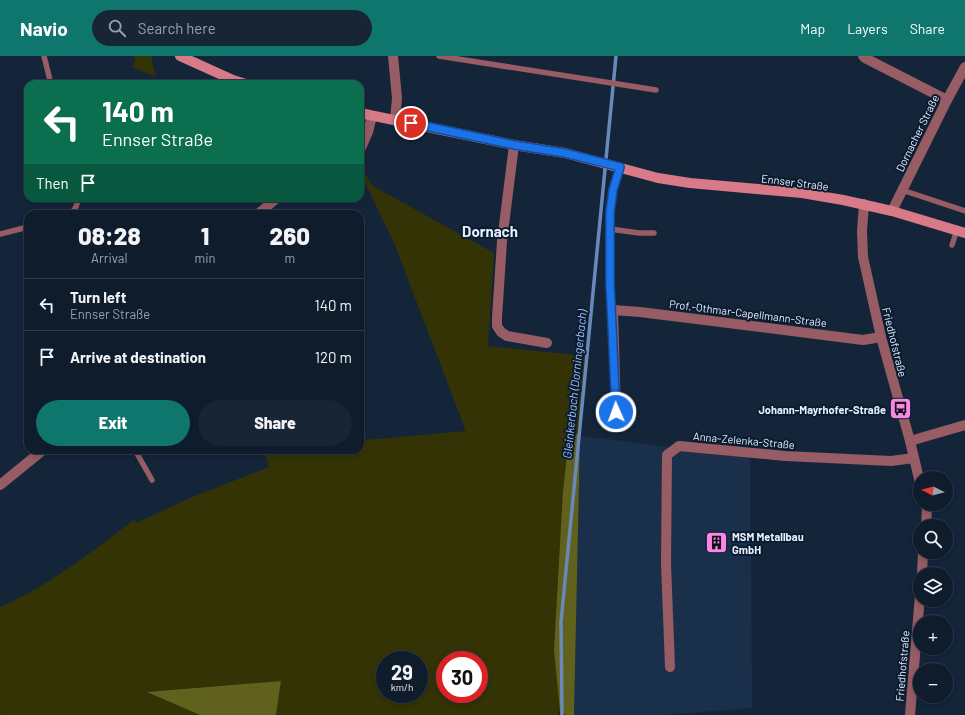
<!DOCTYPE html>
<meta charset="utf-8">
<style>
body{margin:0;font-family:Barlow,sans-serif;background:#182534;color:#f1f3f6;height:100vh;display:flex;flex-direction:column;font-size:15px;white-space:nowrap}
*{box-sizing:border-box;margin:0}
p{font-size:13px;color:#9ba1a9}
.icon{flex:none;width:22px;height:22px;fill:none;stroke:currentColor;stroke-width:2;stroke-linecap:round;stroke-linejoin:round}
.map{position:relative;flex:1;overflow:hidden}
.panel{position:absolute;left:24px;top:154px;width:340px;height:244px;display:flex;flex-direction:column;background:#0f1c2c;border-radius:12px;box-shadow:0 2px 6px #0003,0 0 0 1px #2f3a48}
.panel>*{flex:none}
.top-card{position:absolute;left:24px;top:24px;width:340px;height:122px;border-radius:12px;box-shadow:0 2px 6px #0003,0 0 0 1px #2f3a48;background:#0b6e4f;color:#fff;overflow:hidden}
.needle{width:26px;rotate:276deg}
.tools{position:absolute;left:913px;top:415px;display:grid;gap:8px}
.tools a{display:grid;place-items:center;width:40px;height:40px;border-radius:50%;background:#0f1c2c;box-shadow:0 2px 6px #0003,0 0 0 1px #2f3a48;font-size:20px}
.speed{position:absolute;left:376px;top:595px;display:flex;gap:8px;font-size:20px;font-weight:700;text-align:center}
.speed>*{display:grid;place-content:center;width:52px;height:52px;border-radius:50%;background:#0f1c2c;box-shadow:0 2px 6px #0003,0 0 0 1px #2f3a48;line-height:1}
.speed small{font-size:10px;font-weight:400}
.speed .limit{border:6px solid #d22;background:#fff;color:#111}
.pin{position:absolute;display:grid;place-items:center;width:34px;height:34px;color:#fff;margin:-17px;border:2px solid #fff;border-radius:50%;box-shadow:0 1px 4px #0007}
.me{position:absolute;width:44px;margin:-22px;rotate:358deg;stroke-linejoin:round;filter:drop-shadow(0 0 3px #0008)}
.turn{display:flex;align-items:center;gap:14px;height:84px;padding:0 12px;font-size:18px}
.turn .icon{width:52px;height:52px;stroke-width:2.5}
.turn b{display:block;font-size:28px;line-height:34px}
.then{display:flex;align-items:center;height:38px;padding:0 12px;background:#0003;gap:8px;font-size:15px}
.eta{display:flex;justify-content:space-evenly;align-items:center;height:68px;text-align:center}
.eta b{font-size:24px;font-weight:800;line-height:28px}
.button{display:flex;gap:8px;margin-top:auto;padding:8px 12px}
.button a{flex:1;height:46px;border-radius:24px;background:#0f766e;color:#fff;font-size:16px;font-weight:800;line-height:46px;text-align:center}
.button a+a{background:#182534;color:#f1f3f6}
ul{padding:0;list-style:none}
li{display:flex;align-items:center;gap:12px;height:52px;padding:0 12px;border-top:1px solid #2f3a48}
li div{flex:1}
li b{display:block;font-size:15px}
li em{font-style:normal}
header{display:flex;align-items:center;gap:24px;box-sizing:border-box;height:56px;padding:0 20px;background:#0f766e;color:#fff}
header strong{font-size:19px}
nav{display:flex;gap:22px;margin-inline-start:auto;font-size:14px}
.search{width:280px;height:36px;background:#182534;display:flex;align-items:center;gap:10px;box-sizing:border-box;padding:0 14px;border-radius:22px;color:#9ba1a9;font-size:15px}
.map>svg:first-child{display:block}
.built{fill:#1a304a}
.green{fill:#333306;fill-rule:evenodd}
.forest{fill:#60611c}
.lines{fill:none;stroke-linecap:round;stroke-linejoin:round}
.stream{stroke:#6989ba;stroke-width:3.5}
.lane{stroke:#975c64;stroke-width:5.5}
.street{stroke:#975c64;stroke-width:10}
.secondary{stroke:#d87a87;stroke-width:10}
.route-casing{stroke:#114b97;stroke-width:10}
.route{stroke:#1a73e8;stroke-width:7}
.labels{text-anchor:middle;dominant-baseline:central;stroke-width:4;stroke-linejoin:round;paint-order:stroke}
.street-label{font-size:11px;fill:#e5f0ff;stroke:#0b1b30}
.poi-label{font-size:11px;font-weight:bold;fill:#e5f0ff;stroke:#0b1b30;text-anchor:end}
.water-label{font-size:12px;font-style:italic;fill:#9fc2f8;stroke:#0b1b30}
.district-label{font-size:15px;font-weight:bold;fill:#e5f0ff;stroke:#0b1b30}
</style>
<header>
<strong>Navio</strong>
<div class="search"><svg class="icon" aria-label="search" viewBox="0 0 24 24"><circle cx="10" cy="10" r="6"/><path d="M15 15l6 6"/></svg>Search here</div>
<nav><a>Map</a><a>Layers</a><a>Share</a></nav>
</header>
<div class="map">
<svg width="965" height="659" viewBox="0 0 965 659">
<rect width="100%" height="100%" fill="#14253a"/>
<path class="built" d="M580,380L750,401L752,652L662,659H574Z"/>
<g class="green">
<path d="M133,0H151L156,21L132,11L136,2Z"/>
<path d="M360,110L373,130L494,197L488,290L585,300L578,378L569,380L560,655L566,659H560V655L558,659H276L281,625L149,636L200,659H3L0,658V551C49,530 91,496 134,464L136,467L190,442L269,411L264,394H360V364L366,384L466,375L394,187L360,116ZM385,604H419V638H385ZM445,604H479V638H445Z"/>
</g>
<g class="forest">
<path d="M578,378L580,380L574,659H566L560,655L554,594L563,435L569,380Z"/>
<path d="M281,625L276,659H200L147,636Z"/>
</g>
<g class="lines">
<path class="stream" d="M562,659L561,566L616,0"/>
<g class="lane">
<path d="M44,0L51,28"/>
<path d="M439,0L656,34"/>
<path d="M902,134L965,155"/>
<path d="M70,158C75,154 78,148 78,142"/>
<path d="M610,173L639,177H654"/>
<path d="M0,178L28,171"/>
<path d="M952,189L957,174"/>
<path d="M613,254L611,227L610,156L613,134L620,111"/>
<path d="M135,394L152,424"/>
</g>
<g class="street">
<path d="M393,0L397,42L395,64"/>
<path d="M863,0L865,2L947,44"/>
<path d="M514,89L502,185L497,262V270L501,276L507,280L547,287"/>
<path d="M360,94L368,76L372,60"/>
<path d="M864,148L862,175L863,201L881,281L910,385L920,427"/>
<path d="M892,155L947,44L965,11"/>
<path d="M258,158L277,142"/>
<path d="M616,356L613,254L640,256L863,284L881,281"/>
<path d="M910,385L965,369"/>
<path d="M0,429L43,394"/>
<path d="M925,448L927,453L926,470"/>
<path d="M922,518L923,496"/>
<path d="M670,611L666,508L667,399L679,390L785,400L891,405L914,402"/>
<path d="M910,659L920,539"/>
</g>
<g class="secondary">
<path d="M180,0L233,24L246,28"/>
<path d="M360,57L514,89L565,97L658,122L690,127L802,137L843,144L892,155L965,177"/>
</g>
</g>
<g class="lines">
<defs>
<path id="route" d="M411,67L514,89L565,97L620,111L613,134L610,156V227L616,356"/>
</defs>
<use href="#route" class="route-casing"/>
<use href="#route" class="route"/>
</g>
<defs>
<symbol id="bus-square" viewBox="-11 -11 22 22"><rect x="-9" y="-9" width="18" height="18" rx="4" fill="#fa87e8" stroke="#0b1b30"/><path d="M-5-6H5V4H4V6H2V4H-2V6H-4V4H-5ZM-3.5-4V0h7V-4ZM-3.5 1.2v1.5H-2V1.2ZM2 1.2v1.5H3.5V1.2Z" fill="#111"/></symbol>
<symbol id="building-square" viewBox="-11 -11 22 22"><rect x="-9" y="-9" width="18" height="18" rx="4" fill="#fa87e8" stroke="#0b1b30"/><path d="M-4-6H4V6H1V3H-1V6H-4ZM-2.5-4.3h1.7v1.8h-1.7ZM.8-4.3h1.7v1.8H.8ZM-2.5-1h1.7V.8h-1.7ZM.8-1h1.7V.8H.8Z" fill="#111"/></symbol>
</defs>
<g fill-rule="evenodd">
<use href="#bus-square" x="888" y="340" width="25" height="25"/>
<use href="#building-square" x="704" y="474" width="25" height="25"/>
</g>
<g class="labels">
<g class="street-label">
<text transform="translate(917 77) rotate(-64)">Dornacher Straße</text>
<text transform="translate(795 126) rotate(7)">Ennser Straße</text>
<text transform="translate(748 257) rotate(7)">Prof.-Othmar-Capellmann-Straße</text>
<text transform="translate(895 286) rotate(76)">Friedhofstraße</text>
<text transform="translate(744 384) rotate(5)">Anna-Zelenka-Straße</text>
<text transform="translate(902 610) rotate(-85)">Friedhofstraße</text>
</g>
<g class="poi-label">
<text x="886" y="353">Johann-Mayrhofer-Straße</text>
<text x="732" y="480" text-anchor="start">MSM Metallbau<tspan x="732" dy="13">GmbH</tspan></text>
</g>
<g class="water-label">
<text transform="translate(574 328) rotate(-84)">Gleinkerbach (Dorningerbach)</text>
</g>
<g class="district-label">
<text x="490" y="175">Dornach</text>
</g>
</g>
</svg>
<div class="tools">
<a><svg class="needle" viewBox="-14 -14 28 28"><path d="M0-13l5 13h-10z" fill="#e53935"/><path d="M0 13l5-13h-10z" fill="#9ba1a9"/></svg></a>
<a><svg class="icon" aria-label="search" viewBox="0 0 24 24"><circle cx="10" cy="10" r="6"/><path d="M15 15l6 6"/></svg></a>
<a><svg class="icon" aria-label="layers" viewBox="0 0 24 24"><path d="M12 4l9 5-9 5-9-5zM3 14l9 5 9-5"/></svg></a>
<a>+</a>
<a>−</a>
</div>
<div class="speed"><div>29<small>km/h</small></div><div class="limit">30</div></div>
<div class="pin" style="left:411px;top:67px;background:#d93025"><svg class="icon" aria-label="arrive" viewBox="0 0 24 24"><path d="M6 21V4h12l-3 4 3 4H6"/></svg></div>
<svg class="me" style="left:616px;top:356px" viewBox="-20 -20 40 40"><circle r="17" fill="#1a73e8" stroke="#fff" stroke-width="3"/><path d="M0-11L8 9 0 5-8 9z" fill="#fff"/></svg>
<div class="top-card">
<div class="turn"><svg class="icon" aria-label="left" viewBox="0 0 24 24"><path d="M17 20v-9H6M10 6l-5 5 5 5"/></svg><div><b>140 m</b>Ennser Straße</div></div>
<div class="then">Then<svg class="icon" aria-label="arrive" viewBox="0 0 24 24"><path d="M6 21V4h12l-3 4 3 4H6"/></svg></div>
</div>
<section class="panel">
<div class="eta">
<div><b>08:28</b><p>Arrival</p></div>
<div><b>1</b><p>min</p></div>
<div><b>260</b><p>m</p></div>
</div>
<ul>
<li><svg class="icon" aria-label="left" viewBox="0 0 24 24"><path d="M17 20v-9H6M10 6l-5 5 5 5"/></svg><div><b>Turn left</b><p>Ennser Straße</p></div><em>140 m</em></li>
<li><svg class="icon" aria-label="arrive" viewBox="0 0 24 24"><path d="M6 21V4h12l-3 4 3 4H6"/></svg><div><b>Arrive at destination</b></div><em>120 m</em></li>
</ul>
<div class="button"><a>Exit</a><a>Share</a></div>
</section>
</div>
